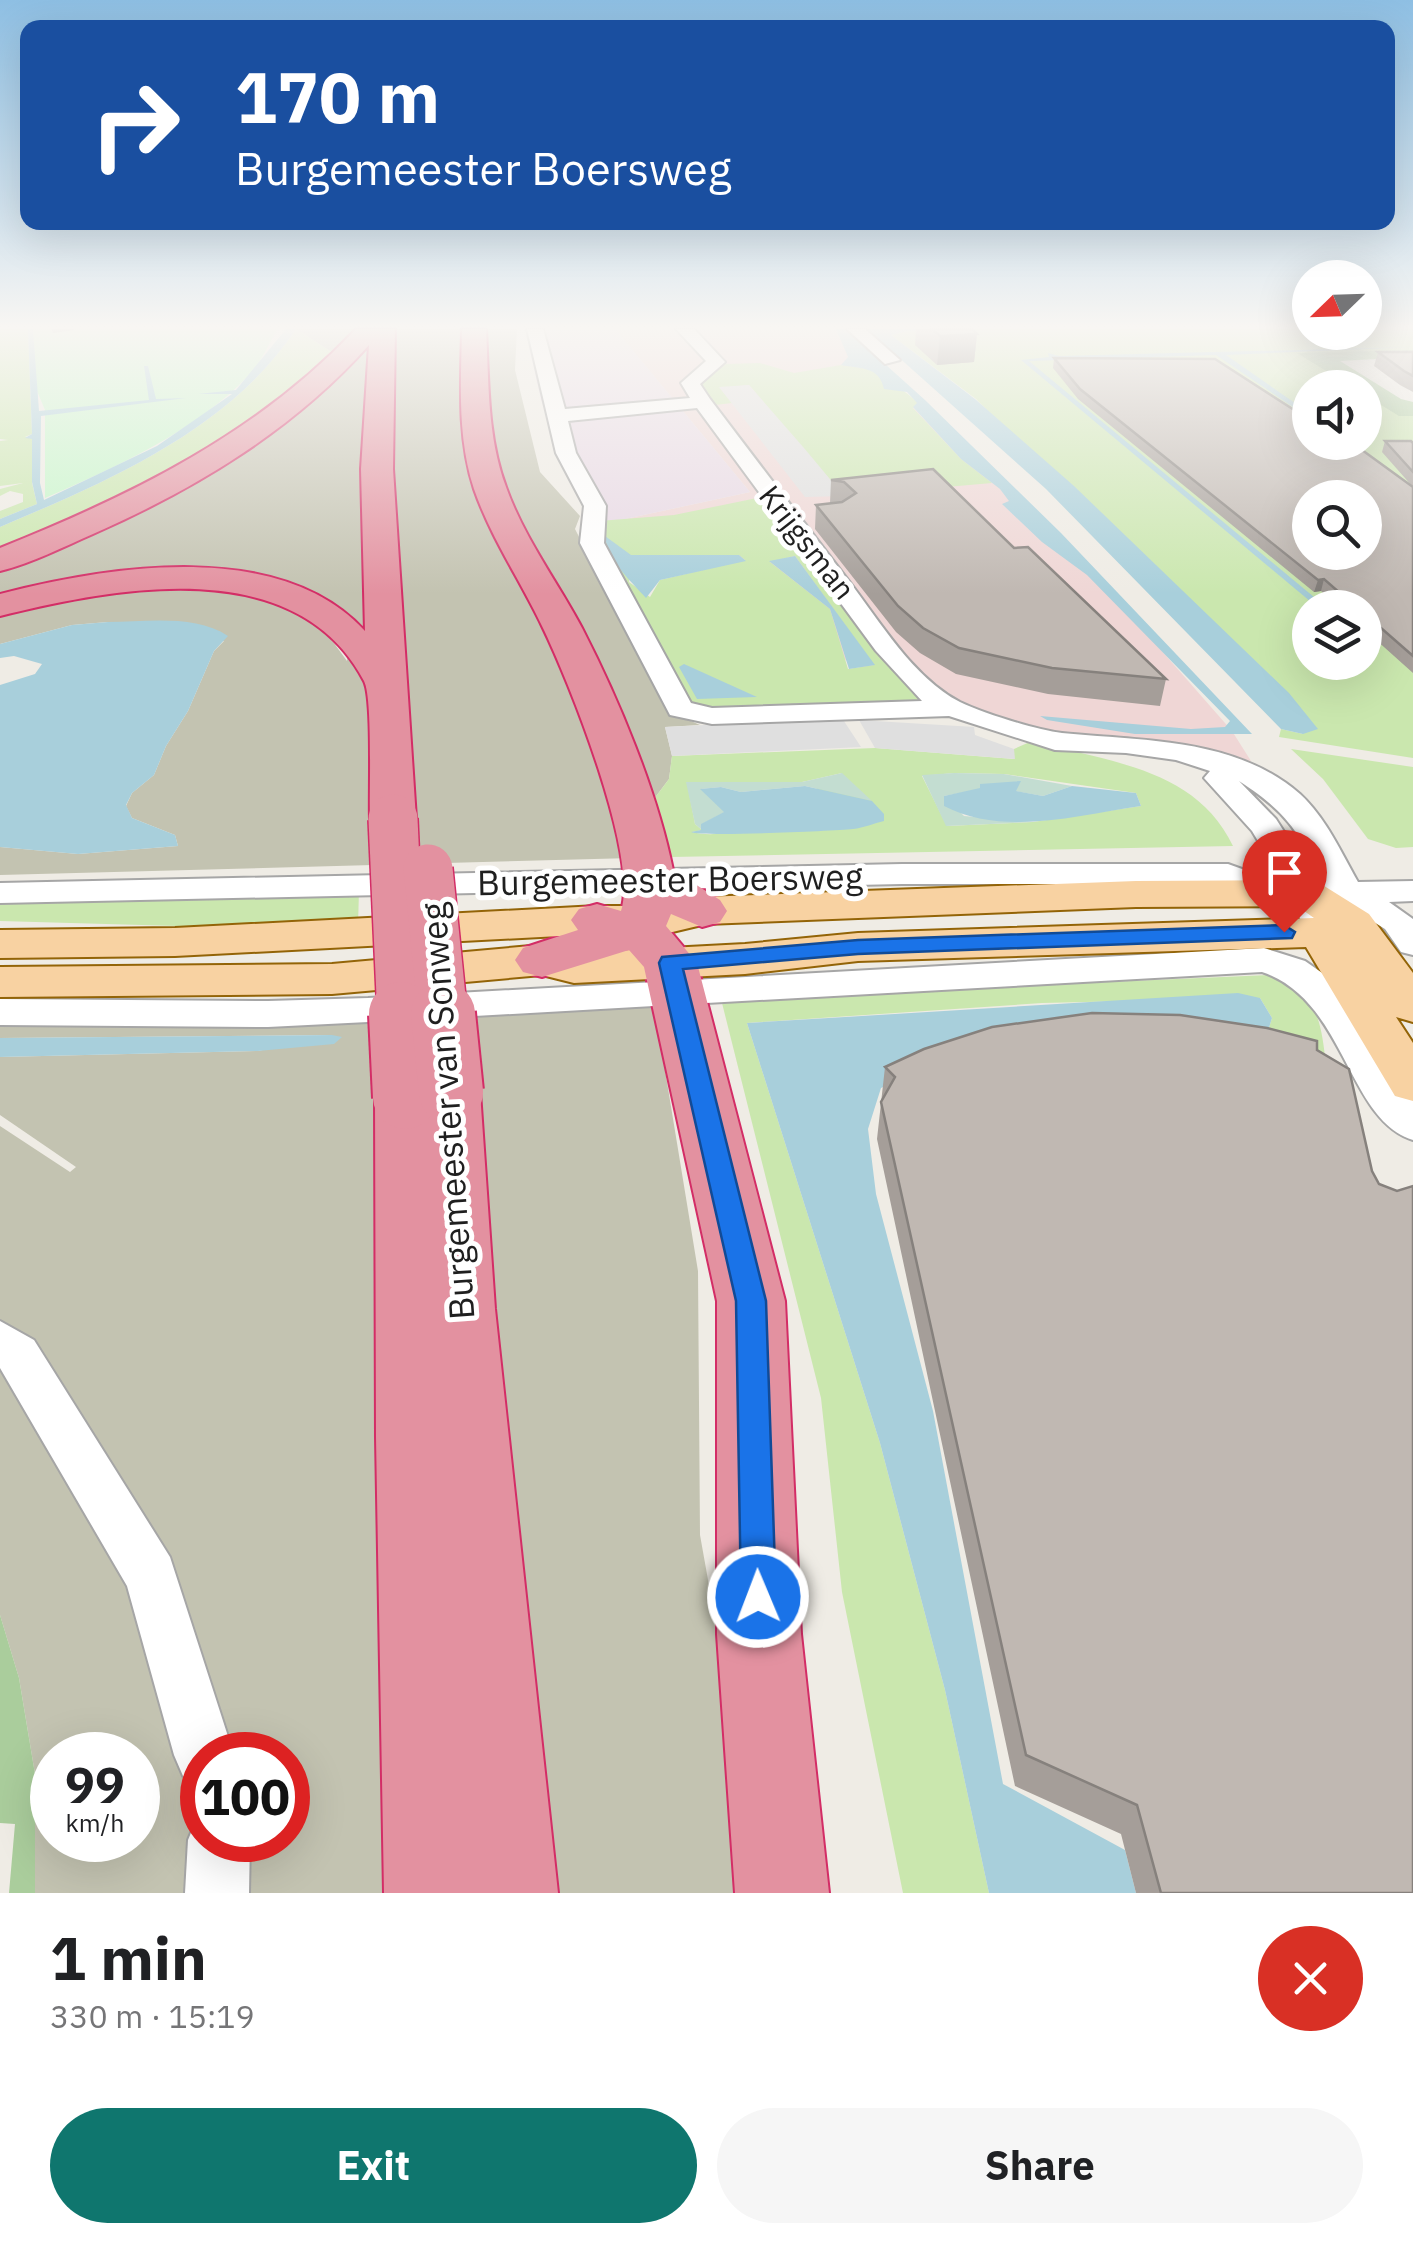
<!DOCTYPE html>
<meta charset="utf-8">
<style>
body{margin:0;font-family:"IBM Plex Sans",sans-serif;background:#f6f6f6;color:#202124;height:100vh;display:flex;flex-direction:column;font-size:38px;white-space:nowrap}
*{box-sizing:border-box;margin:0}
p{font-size:32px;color:#757577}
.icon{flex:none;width:55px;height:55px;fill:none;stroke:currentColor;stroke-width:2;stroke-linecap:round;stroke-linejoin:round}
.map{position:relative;height:1893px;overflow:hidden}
.panel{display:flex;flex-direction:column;background:#fff;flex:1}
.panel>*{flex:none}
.guide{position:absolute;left:20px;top:20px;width:1375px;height:210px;border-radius:20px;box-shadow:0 10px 40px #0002;background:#1a4fa0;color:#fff;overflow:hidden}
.needle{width:65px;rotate:247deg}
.fabs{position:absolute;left:1292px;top:260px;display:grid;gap:20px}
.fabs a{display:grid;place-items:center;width:90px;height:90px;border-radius:50%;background:#fff;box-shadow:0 10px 40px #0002;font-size:50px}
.speed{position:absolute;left:30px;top:1732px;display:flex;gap:20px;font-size:50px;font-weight:700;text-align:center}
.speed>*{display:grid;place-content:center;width:130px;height:130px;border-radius:50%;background:#fff;box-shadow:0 10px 40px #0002;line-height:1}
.speed small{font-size:25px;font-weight:400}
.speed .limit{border:15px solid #d22;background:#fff;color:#111}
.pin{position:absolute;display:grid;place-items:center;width:85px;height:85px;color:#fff;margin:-102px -42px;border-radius:50% 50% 50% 0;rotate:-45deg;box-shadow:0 0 10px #0007}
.pin .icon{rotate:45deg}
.me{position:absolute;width:110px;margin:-55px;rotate:359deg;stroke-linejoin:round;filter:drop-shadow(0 0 8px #0008)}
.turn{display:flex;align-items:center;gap:35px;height:210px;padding:0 50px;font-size:45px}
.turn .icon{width:130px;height:130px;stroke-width:2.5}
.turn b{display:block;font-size:70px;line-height:85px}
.round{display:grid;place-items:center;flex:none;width:105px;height:105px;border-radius:52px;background:#f6f6f6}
.headline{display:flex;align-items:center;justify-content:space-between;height:170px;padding:0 50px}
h1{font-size:60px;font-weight:800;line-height:75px}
.button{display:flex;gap:20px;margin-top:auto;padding:20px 50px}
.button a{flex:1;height:115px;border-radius:60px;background:#0f766e;color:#fff;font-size:40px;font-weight:800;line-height:115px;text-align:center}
.button a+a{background:#f6f6f6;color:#202124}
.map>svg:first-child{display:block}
.commercial{fill:#efd6d5}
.industrial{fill:#e8d8e5}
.construction{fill:#c3c3b1;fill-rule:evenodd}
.grass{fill:#cae7ae;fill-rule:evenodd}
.forest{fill:#aacd9c}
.wetland{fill:#c3ddd1}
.park{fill:#c5f7c9}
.parking{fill:#dfdfdf}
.water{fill:#a8cfdb}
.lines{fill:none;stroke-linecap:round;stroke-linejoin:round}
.minor-casing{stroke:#a6a6a6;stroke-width:4}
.major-casing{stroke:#936407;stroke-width:4}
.highway-casing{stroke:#d32d66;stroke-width:4}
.minor{fill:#fff;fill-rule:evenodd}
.major{fill:#f8d2a2;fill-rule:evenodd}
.highway{fill:#e391a0;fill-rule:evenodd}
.highway-bridge-far1-casing{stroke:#d32d66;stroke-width:52;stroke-linecap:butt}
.highway-bridge-casing{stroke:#d32d66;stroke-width:68;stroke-linecap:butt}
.highway-bridge-far1{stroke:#e391a0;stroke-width:49}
.highway-bridge{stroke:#e391a0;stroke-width:64}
.wall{fill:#a59e99}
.shaded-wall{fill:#86817d}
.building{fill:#c0b8b2;stroke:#86817d;stroke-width:2.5;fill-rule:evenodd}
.route{fill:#1a73e8;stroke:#114b97;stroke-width:2.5}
.labels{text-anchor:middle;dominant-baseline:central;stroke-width:10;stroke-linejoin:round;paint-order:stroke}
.far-street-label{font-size:30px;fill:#1f1f1f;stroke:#fff}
.street-label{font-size:35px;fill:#1f1f1f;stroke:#fff}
</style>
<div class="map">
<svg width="1413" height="1893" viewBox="0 0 1413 1893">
<rect width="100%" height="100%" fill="#efece5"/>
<path class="commercial" d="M615,329H840L1118,601L1232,731L1251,761L1078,738L896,688L602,524L750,492Z"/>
<path class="industrial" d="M525,329H615L750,492L602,524L559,451L541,400Z"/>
<g class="construction">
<path d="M296,329H517L515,370L540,472L580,516L575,529L654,685L677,715L700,725L665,727L672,756L669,779L654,799L671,857L0,875V847L78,854L178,846L175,835L132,818L126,806L132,793L154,775L166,746L188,711L214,651L224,641L108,622L72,625L0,644V614L77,596L169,587L212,590L272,601L303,615L325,631L347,661L351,622L257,578L0,600V553L333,353Z"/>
<path d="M654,1003L698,1271L700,1535L741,1765L747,1893H35V1774L19,1678L0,1615V1126L70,1172L76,1167L0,1115V1057L258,1051L332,1035L0,1038V1020ZM52,1755H138V1840H52ZM202,1755H288V1840H202Z"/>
</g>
<g class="grass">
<path d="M0,329H28L32,434L25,437L32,438V483L37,504L0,519V511L23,502V494L10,491L0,496V489L23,483L0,486V441L8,440L0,439Z"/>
<path d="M296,329L333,353C246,450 117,499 0,553V527C108,481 229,430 296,329Z"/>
<path d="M978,329H1310V332L1413,329V350L1327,353L1413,414V758L1279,737L1281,729L1303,734L976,399L891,335L907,331ZM1310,388H1365V442H1310ZM1310,498H1365V552H1310ZM1310,608H1365V662H1310Z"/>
<path d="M760,363L794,373L841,365L870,369C885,379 905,390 918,403L913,408L961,459L992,483L844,496L749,385L720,388L732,403L715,405L700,383L726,364Z"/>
<path d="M762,497L898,675L924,700L915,706L701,709L680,702L597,529L599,521L674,515ZM631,555H739L745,560L660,580L650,597L629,582ZM795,556L874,665L848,669L830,609L770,562Z"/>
<path d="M1032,741C1109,762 1196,768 1233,846L671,857L654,799L669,779L672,756L875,748L1014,759V749ZM842,773C799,797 744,845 692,832L702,830L695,824L687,782H802ZM954,773L1004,774L1136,793L1141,806L1033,822L947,826L922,776Z"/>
<path d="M1291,749L1413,767V847L1396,848L1368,839L1323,779Z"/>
<path d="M359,890L358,926L287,929L0,921V900Z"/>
<path d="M1269,975C1317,990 1321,1020 1326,1065L1268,1031L1272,1018L1260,998L1042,1003L747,1023L880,1443L945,1690L989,1893H903L842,1592L821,1398L721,999Z"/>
</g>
<g class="forest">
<path d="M1413,350V357L1340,361L1401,399L1413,402V416H1399L1365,395V388L1352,387L1297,353Z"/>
<path d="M0,1615L19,1678L35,1774V1893H9L15,1824L0,1823Z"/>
</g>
<g class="wetland">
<path d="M842,773L872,801L805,786L741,792L721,787L701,789L725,812L702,824V830L695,824L686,782H802Z"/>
<path d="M954,773L1004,774L1072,786L1043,796L1015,791L1020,782L944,796L964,816L1033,822L946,826L922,775Z"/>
</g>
<path class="park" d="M33,329H278C268,344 262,362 249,375C195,432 116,467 45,498V410L37,391Z"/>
<g class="parking">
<path d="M749,385L804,448L844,496L805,497L719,387Z"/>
<path d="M842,718L861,747L672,756L665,727Z"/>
<path d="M859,720L974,727L975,735L1014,749L1015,759L875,748Z"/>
</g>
<g class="water">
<path d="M28,329H33L39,411L149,400L144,366H148L156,399L186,398L41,416L40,483L44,500L157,446L232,394H198L236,390L286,329H296C229,430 108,481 0,527V519L37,504L32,482V439L25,438L32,434Z"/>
<path d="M836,329H846L925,400L1061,533L1252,734H1135L1047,720L1040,716L1191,729L1225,727L1230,721L1087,575L1042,542L1002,504L1009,501L1000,489L961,459L913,407L917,403L907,392L884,389C879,366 861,369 841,365L848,357Z"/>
<path d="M867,329H978L907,331L891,335L975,399L1074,486L1289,693L1318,729L1303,734L1281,729L1046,489Z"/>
<path d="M1413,347L1226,355L1305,410L1299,411L1216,355L1029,361L1326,607H1317L1021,360L1049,357L1048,353L1059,356Z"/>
<path d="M605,536L631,555H739L746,561L660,580L646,598C630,580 607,560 605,536Z"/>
<path d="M795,556L875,665L849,669L830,609L769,561Z"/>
<path d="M108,622C146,622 195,614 228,636L214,651L188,711L166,746L154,775L132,793L126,805L132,818L175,835L178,846L78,854L0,847V685L35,674L42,664L14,656L0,658V644L72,625Z"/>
<path d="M684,664L757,697L697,699L679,667Z"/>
<path d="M1021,781L1016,791L1043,796L1072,786L1136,793L1141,806C1079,815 1003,837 944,806V796L980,788V784Z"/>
<path d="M805,786L872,801L884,814V821C874,823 864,828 853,829C832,831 700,837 691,832L701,830V824L724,812L700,789L721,787L741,792Z"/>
<path d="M1238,993L1260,998L1272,1018L1268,1031L920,1069L881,1088L868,1129L876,1194L933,1411L1003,1784L1125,1850L1136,1893H989L945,1690L880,1443L747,1023Z"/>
<path d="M332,1035L342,1037L334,1044L258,1051L0,1057V1038Z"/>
</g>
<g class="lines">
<defs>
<g id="minor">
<path d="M527,329H543L565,409L690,398L681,383L706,361L676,329H694L725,362L700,384L710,399C756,460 802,520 848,580C880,621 913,678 960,702C983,713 1036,730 1062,733C1141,741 1235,737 1300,794C1326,818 1341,852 1358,882L1413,881V901L1389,902L1413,919V955L1401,952L1385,929L1369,919L1365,932L1353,935L1341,932L1331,897L1321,890L1333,921L1328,929L1316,932L1304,929L1291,897L1277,903L1224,884H902L0,903V883L902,864H1228L1284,884L1252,831L1204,778L1210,771L1176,760L1126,753L1055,750L949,716L712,724L670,715L580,543L584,506L556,453ZM697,408L876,651L922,701L712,708L691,703L604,543L606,506L576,453L568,421ZM1239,781C1285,811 1297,829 1322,878L1318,885L1276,819Z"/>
<path d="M847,329H865L900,360L885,364Z"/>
<path d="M1264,948L1305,961L1328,977L1346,997L1413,1100V1140C1347,1120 1346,1000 1262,972L368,1022L268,1027L0,1025V999L268,1001L368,998Z"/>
<path d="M0,1321L34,1340L170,1557L234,1755H202V1784L183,1776L174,1755L127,1586L0,1368Z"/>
<path d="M202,1816V1840H250L249,1893H185L188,1840L197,1818Z"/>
</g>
<path id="major" d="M1306,880L1321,884L1369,914L1413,973V1022L1396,1017L1413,1043V1101L1395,1096L1306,947L858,961L745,974L574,983L542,975L332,994L0,997V967L332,964L542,945L574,953L745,944L858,933L1314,918L1297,906L1136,907L706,924L664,934H597L175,956L0,958V930L175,928L597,906H664L702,897L1136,881Z"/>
<g id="highway">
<path d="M356,329H395L393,469L416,819L410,829L393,833L376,829L370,819C369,794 373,698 364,681C296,551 114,588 0,616V594C109,566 280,538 365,631L361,469L369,345C293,430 197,488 93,534C63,547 32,563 0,571V548C132,495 257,434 356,329Z"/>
<path d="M462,329H486C489,383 487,436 506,487C524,538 557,581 582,628C619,700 657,791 673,870L720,900L727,911L720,922L702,927L671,914L666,926L697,963L785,1301L801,1634L829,1893H735L717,1634V1301L644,967L629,950L542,977L523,972L515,960L523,948L578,930L571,920L579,909L597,904L621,911C639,856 569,681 542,626C520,580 491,538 474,489C457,437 461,383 462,329Z"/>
<path d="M451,1071L472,1077L480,1092L495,1309L558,1893H384L376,1437L375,1097L384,1082L405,1076L427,1083L430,1077Z"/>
</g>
</defs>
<use href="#minor" class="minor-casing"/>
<use href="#major" class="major-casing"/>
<use href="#highway" class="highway-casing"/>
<use href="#minor" class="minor"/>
<use href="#major" class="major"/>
<use href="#highway" class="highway"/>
<defs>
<g id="highway-bridge-far1">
<path d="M393,819L402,1017"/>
<path d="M428,869L443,1017"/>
</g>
<g id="highway-bridge">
<path d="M401,1014L405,1097"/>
<path d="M443,1014L451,1092"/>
</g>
</defs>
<use href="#highway-bridge-far1" class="highway-bridge-far1-casing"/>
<use href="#highway-bridge" class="highway-bridge-casing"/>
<use href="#highway-bridge-far1" class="highway-bridge-far1"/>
<use href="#highway-bridge" class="highway-bridge"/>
</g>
<g class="wall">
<path d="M916,329H972L977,334L974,362L937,365L915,345Z"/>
<path d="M1378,352H1413V392L1400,385L1374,366Z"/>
<path d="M1054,358L1412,486L1382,452L1385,441L1413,443V673L1365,630V608H1339L1321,591L1314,592L1078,399L1053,368Z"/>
<path d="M933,469L1014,548L1166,679L1160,706L1048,694L956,674L920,653L896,632L815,529L816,505L834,503H830L831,480Z"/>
<path d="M1317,1050L1413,1893H1136L1121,1834L1015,1786L877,1139L885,1067Z"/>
</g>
<g class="shaded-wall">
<path d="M52,329H74V330L53,333Z"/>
<path d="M977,334L974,362L937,365L940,336Z"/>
<path d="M1324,579L1321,591L1314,592L1318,580Z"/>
</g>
<g class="building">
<path d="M932,329H972L977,334L940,336Z"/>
<path d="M1378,352H1413V376L1404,371Z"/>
<path d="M1054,358L1215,359L1302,415L1310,414V442H1351L1413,487V656L1365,614V608H1357L1324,579L1318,580L1080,389ZM1310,498H1365V552H1310Z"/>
<path d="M1385,441H1411L1413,443V472Z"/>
<path d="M933,469L1014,548L1028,547L1166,679L1052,668L959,648L923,628L898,606L816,505L842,502L856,493L844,482L831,480Z"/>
<path d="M1092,1013L1180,1015L1267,1028L1317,1041V1050L1349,1069L1372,1171L1379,1184L1397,1191L1413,1186V1893H1161L1137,1805L1026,1755L881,1102L895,1077L885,1067L924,1049L992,1027Z"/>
</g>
<linearGradient id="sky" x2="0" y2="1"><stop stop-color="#8ebfe3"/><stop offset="0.55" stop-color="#f8f6f3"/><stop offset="1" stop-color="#f8f6f3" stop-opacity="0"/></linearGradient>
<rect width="1413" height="594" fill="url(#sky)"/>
<path class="route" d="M1284,925L1295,932L1292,938L858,954L683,969L766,1301L776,1597L771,1609L758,1615L746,1609L741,1597L736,1301L659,963L662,957L858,940Z"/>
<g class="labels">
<g class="far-street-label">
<text transform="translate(808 542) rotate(52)">Krijgsman</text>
</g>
<g class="street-label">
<text transform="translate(670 879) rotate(-1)">Burgemeester Boersweg</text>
<text transform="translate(447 1111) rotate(-94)">Burgemeester van Sonweg</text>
</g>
</g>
</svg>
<div class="fabs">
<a><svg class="needle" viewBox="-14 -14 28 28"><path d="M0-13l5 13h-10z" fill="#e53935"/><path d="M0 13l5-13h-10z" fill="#757577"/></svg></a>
<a><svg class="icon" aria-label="sound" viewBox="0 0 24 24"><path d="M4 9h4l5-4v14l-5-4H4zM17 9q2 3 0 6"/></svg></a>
<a><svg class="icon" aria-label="search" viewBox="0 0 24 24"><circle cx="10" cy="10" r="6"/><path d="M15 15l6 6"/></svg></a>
<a><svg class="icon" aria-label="layers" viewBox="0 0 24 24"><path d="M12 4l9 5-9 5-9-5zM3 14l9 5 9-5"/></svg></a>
</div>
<div class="speed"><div>99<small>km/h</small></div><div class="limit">100</div></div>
<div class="pin" style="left:1284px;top:932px;background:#d93025"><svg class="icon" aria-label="arrive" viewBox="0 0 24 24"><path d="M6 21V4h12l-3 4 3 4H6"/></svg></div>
<svg class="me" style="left:758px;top:1597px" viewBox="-20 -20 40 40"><circle r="17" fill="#1a73e8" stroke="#fff" stroke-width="3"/><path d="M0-11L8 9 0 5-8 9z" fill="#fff"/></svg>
<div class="guide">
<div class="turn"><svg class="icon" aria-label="right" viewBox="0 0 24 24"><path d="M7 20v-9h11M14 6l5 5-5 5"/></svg><div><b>170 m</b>Burgemeester Boersweg</div></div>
</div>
</div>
<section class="panel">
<div class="headline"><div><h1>1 min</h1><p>330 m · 15:19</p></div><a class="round" style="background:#d93025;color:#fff"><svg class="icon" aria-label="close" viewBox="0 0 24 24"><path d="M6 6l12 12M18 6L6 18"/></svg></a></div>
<div class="button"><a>Exit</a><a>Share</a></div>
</section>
